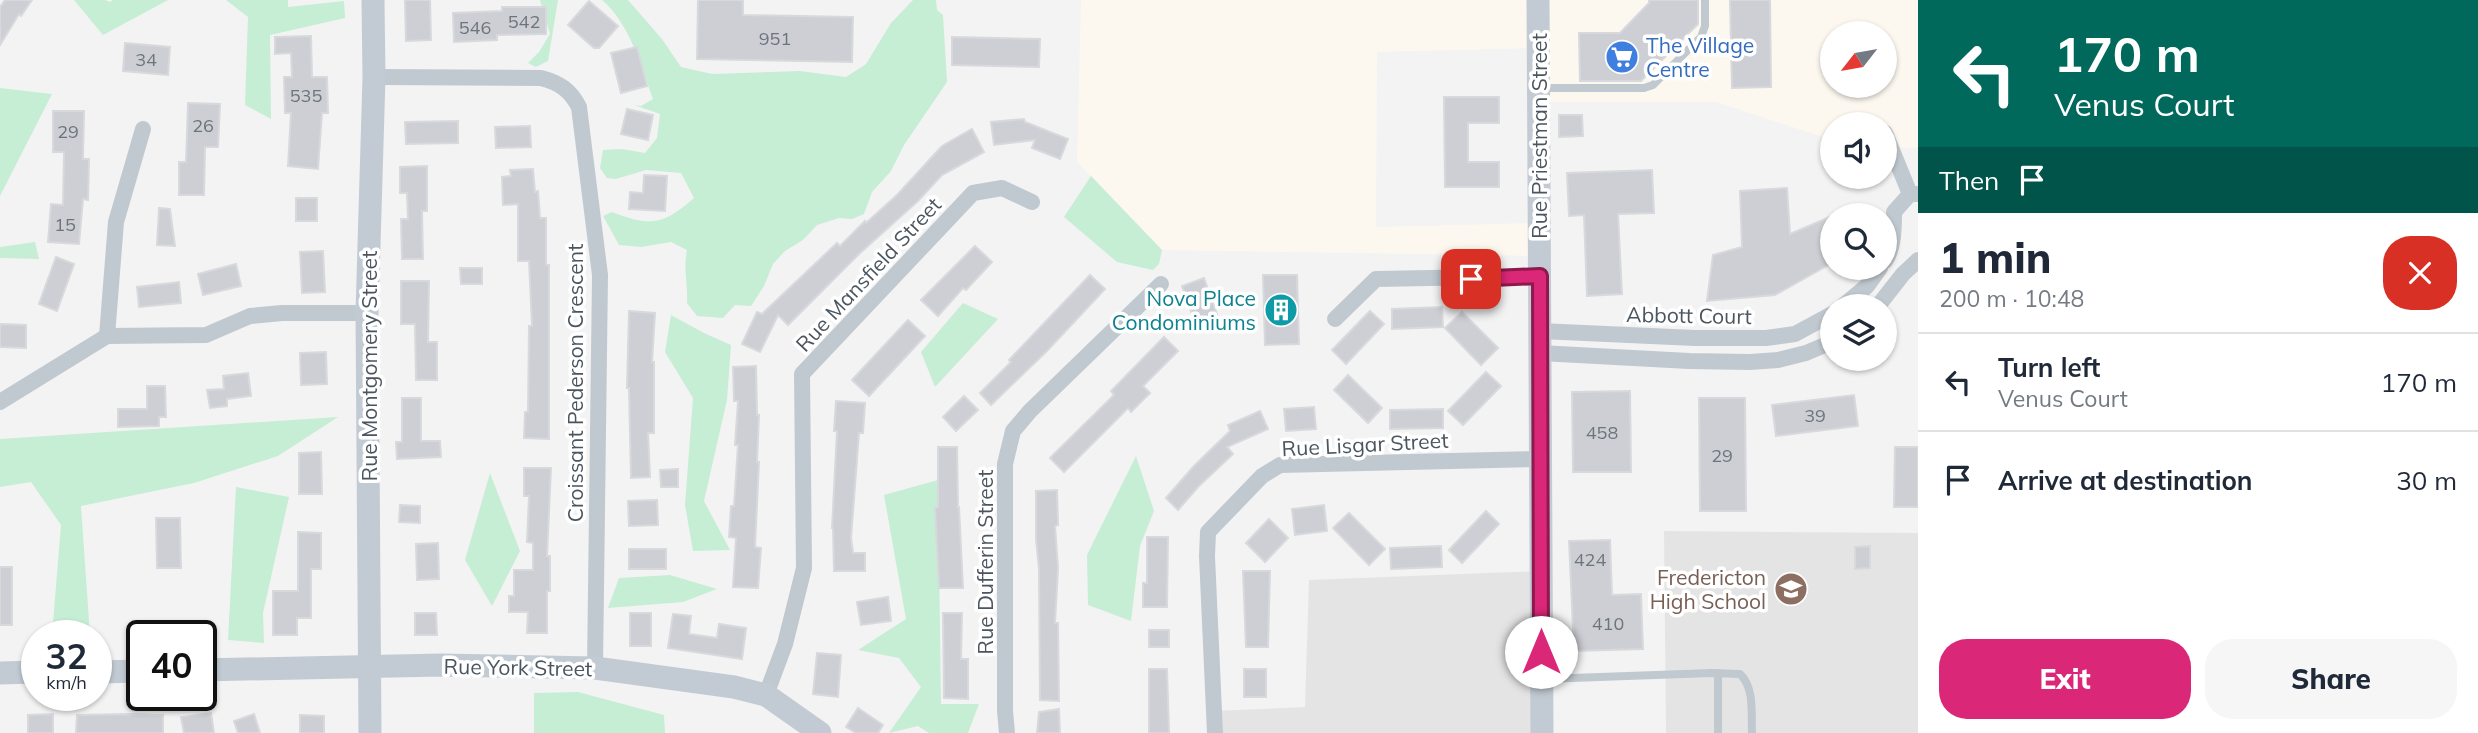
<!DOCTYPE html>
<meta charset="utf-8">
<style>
body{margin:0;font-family:Mulish,sans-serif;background:#f6f6f7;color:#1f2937;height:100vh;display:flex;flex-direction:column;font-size:26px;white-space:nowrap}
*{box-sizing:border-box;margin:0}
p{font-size:23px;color:#747a83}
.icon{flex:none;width:38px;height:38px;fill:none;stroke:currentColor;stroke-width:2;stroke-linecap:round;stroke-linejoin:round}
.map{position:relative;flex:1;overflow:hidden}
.drawer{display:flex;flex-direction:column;background:#fff;width:560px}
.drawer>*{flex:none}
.banner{background:#00695c;color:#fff;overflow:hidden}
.needle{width:46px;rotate:239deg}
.fabs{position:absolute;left:1820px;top:21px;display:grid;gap:14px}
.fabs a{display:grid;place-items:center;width:77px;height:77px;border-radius:50%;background:#fff;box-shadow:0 2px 5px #0004;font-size:35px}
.speed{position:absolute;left:21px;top:620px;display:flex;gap:14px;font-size:35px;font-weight:700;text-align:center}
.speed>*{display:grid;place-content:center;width:91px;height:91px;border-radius:50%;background:#fff;box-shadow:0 2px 5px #0004;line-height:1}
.speed small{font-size:18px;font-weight:400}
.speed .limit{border:4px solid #111;border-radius:10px;background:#fff;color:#111}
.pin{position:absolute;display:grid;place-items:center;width:60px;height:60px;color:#fff;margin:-30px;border-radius:14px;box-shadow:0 4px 10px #0006}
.me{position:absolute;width:77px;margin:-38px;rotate:0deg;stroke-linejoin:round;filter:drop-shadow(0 0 5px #0008)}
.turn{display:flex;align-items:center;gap:24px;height:147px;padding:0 21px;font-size:32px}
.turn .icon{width:91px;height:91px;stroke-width:2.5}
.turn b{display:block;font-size:49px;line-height:60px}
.then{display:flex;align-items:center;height:66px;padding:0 21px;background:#0003;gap:14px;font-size:26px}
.round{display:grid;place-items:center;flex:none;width:74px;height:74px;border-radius:28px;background:#f6f6f7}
.headline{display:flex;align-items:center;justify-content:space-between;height:119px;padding:0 21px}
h1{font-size:42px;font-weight:800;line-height:52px}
.cta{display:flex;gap:14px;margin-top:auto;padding:14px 21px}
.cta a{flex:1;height:80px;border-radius:28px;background:#db2777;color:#fff;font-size:28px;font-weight:800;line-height:80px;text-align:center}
.cta a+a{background:#f6f6f7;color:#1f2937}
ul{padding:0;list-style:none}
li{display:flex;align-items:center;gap:21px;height:98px;padding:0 21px;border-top:2px solid #e0e1e3}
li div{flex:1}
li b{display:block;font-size:26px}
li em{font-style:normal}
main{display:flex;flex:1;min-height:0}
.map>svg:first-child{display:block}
.commercial{fill:#fcf8ef;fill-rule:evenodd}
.education{fill:#e5e4e4}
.green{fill:#c5eed5}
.building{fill:#cdcfd4;stroke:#d7d9dd;stroke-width:2}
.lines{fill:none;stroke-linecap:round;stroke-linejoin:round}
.lane{stroke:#c1c9d0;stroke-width:8}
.street{stroke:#c1c9d0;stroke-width:16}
.secondary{stroke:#c2cbd4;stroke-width:23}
.route-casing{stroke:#8e194d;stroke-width:18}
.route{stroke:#db2777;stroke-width:12}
.labels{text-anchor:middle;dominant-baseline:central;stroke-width:7;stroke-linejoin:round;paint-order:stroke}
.number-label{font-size:18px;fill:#6c747c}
.shop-label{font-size:21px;fill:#366cbe;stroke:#fff;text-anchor:start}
.street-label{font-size:21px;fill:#4b555f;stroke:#fff}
.culture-label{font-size:21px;fill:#0d838f;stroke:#fff;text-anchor:end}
.education-label{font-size:21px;fill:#785e54;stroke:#fff;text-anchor:end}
</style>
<main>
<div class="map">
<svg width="1918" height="733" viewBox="0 0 1918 733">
<rect width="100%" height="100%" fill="#f4f3f3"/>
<path class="commercial" d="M1081,0H1918V148L1885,147V124H1832V140L1716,102H1539L1538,48L1377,52L1376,227L1539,223L1540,256L1162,250L1077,162ZM1832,33H1885V86H1832Z"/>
<g class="education">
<path d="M1664,531L1918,533V733H1666Z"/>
<path d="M1541,571L1542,733H1215L1214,711L1305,707L1309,580Z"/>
</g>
<g class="green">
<path d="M74,0H105L110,2L113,0H168L103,35Z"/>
<path d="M226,0H288V7L344,1L345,18L270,35L271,119L245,105L248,17Z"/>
<path d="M540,0H558L548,61L536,67L528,63L539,52L550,34Z"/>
<path d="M602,0H628L662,39L681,67L712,74L800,71L846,77L866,64L891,23L913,0H936L937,10L943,15L947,82L904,145L891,171L872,192L864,214L852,219L839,218L817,225L803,240L785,251L773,264L764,286L751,306L735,305L723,318L697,316L687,303C688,285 683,268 687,250L671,242L641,247L619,245L603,216L612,212C651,227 663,225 694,198L681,173L646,170L616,179L607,178L600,168L603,150L622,149L645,153L657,138L660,114L634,105L641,106L653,99C641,66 630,24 602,0Z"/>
<path d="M0,88L52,94L0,196Z"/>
<path d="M1091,176L1162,250L1159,264L1153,270L1117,262L1064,217Z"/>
<path d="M35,242L39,259L0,258V247Z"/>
<path d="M963,303L998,319L935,387L921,352Z"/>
<path d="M671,315L704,333L731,345L727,400L704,501L730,550L693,551L685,505L693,398L665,352Z"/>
<path d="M338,417L278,456L194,483L81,506L90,635H52L61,525L31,482L0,487V439Z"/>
<path d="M1136,456L1154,511L1140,546L1131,621L1088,605L1087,555Z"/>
<path d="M490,473L520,551L492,606L465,560Z"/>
<path d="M938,480L941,704H979L968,733H929L918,726L889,733L921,687L899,658L858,650L906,619L884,495Z"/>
<path d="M236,487L289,497L263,613L264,643L228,640Z"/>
<path d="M670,575L717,589L683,602L608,608L619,578Z"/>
<path d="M578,692L664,715L665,733H534V693Z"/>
</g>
<g class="building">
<path d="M5,0H32L21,16L19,14L0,45V7Z"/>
<path d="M405,0H430L431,40L406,41Z"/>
<path d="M698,0H743V15L853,17L852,62L697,59Z"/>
<path d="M1649,0H1698V24L1641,81H1580L1579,33H1620L1649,3Z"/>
<path d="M1730,0H1770L1771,87L1732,88Z"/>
<path d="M589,1L618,26L599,48H594L568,25Z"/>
<path d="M502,7H546V34L497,35V40L454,42L453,13L502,11Z"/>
<path d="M311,36L312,77H327L328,113H322L318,169L288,166L291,113H285L284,77H292L291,53L275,54V37Z"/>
<path d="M952,37L1040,39L1039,67L952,65Z"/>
<path d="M125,43L170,47L168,75L123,71Z"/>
<path d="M637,47L647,86L621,93L611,53Z"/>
<path d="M1444,97H1499V123H1468V162H1499V187H1445Z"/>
<path d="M188,103L220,104L218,147H205L204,195H179V162H186Z"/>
<path d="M627,109L653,115L648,140L621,134Z"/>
<path d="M53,111H84L83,159H89L88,200L83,199L79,244L48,242L51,204L63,205L64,152H53Z"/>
<path d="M1559,115H1582L1583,136L1559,137Z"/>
<path d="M1024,119L1025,122L1068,139L1060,159L1032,148L1035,140L994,145L991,122Z"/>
<path d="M458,121V143L406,144L405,122Z"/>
<path d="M530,126L531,147L496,148L495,127Z"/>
<path d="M972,129L984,152L942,175L918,201L859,254L788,325L778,315L760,352L742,344L757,312L762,314L837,243L840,246L865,221L866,223L897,195L942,146Z"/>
<path d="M427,166V211H422L423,259H402L401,219H408L407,193H400V167Z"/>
<path d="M533,169L535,192L538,191L540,218H546V265H549V439L524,438L525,412H528L529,326H532L529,261H518V204L503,205L502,177L511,176L510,170Z"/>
<path d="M1652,170L1654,213L1618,214L1622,294L1587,296L1584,215L1569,216L1567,173Z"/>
<path d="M644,175L667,176L665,211L629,209L630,192L643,193Z"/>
<path d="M1787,188L1790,234L1832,216V263L1775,295L1707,301L1713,255L1742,247L1740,191Z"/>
<rect x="296" y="198" width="21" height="23"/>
<path d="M159,208L170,209L175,246L157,245Z"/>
<path d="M975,246L992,262L966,290L963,288L938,316L921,300Z"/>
<path d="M323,251L325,292L302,293L300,252Z"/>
<path d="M56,257L74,264L57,311L39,304Z"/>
<path d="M236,264L241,286L203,295L198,274Z"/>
<path d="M460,268H482V284H461Z"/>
<path d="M1090,275L1105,289L1047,351L991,405L980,393L1011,362L1009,360Z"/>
<path d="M1263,275H1297L1299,344L1265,345Z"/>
<path d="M1204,278L1220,323L1198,331L1182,286Z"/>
<path d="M401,281H429L428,342H437V380H416L415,324H401Z"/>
<path d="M179,282L181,303L139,307L137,287Z"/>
<path d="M1442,307L1443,327L1392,329V309Z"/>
<path d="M629,311L655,313L652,362H654V433H648L650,477L631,478L629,388H627Z"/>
<path d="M1370,311L1384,324L1346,364L1332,350Z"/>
<path d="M1462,312L1498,348L1481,365L1445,328Z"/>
<path d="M908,320L925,336L869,396L852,380Z"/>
<path d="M0,324L26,325V348L0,347Z"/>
<path d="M1164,337L1178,351L1143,386L1150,393L1131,412L1128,408L1064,472L1050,458L1114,395L1111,391Z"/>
<path d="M326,352L327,384L301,385L300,353Z"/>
<path d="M756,366L757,415H759L757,462H759L755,547L761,548L758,588L733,587L736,538L729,537L731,506H734L738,445H735L738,401H734L733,367Z"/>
<path d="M1486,372L1501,386L1463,425L1448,411Z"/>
<path d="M248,373L251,396L227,399V406L210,408L207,390L224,389L223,376Z"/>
<path d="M1348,375L1382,408L1368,423L1334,390Z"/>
<path d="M147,386H165L166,417H159V426L118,427V409H147Z"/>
<path d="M1630,391L1631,472H1573L1572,392Z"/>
<path d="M1854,395L1858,426L1776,436L1772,405Z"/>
<path d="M964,396L978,410L956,431L943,417Z"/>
<path d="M402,398H421V441H440L441,457L397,459L396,442H402Z"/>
<path d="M1699,398H1745L1746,511H1700Z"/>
<path d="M836,401L865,403L863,433H859L851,538L853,553H865V571H834L833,528H832L837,431H834Z"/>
<path d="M1314,407L1316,429L1286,431L1284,409Z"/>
<path d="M1443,409V428L1390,429V410Z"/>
<path d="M1260,411L1268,429L1227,447L1233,454L1198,487L1178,510L1166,498L1194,466L1230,431L1228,425Z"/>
<path d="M938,447H957L958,507H959L963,588H939L935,508L938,507Z"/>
<path d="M1895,447H1918V507H1894Z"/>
<path d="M321,452L322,494H299V453Z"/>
<path d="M524,468H551L547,556H550V591H547V633H527L528,612H509V596H514V570H533V543L527,542L529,496H524Z"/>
<path d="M678,469V487H661L660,470Z"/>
<path d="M1057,490L1058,525L1055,526L1058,568L1055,623H1058L1059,701L1040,700L1039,569L1036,539V491Z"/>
<path d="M657,500L658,525L629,526L628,501Z"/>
<path d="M400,505L420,506V523L399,522Z"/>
<path d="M1324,505L1327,531L1295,535L1292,509Z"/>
<path d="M1486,511L1499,524L1462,563L1449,550Z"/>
<path d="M1349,513L1385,549L1369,565L1333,528Z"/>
<path d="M156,518H180L181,568H157Z"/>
<path d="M1269,519L1288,538L1265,562L1246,543Z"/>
<path d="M298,532L321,533V569H311V618H297V635H273V591H298Z"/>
<path d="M1147,537H1168L1167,607H1143V583H1147Z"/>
<path d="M1610,540L1612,595L1641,594L1643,649L1574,651L1569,541Z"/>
<path d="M438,543L439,579L417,580L416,544Z"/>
<path d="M1441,546L1442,567L1391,569L1390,548Z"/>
<path d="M1870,546V568L1855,569V547Z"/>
<rect x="629" y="549" width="37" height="20"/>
<rect x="0" y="567" width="12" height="58"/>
<path d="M1243,571H1270L1268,647H1246Z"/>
<path d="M888,597L891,621L861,625L857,602Z"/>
<path d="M415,613H436L437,635H415Z"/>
<rect x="630" y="613" width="21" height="33"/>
<path d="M943,613H962L961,659H968V699L944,698Z"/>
<path d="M673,614L691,616L689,634L717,638L719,624L746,628L742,659L668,648Z"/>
<rect x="1149" y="630" width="20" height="17"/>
<path d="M817,653L841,655L838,697L813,694Z"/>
<path d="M1149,669H1167L1169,733H1149Z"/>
<rect x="1244" y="669" width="22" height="28"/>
<path d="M858,708L883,725L878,733H856L846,727Z"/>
<path d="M1059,709L1060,733H1037L1039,712Z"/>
<path d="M211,713L214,733H184L181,717Z"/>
<path d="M53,714V733H28V715Z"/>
<path d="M130,714L163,715V733H76L77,715Z"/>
<path d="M254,714L260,733H238L234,721Z"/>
<path d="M300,715L324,716V733H300Z"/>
</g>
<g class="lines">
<g class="lane">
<path d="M1542,88H1644L1653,85L1701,37L1705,26V0"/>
<path d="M1718,673V733"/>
<path d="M1544,679L1711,673L1740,674C1755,688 1751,715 1752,733"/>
</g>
<g class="street">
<path d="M374,77L541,78C560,83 570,90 579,107L600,275L595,668"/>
<path d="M1885,133L1910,194"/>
<path d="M1885,261C1894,248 1894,228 1894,212L1910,194H1918"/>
<path d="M1843,306L1867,286L1880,268"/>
<path d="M1878,306L1903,274L1918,260"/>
<path d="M1335,319L1376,279L1540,276"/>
<path d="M1540,331L1695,338H1766L1795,334L1832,314"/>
<path d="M107,336L116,222L143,129"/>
<path d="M1540,353L1689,361L1750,362L1778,360L1806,353L1832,342"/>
<path d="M0,402L107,336L206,335L250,316L282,313H367"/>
<path d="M766,695L785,644L804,568L802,374L973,193L1002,188L1032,202"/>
<path d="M1007,733L1005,711V464L1013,431L1030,411L1161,284"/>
<path d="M1215,733L1207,556L1208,532L1262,476L1280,465L1540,459"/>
</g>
<g class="secondary">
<path d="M1538,0L1542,733"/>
<path d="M201,670L441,665L595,668L734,687L766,695L820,733"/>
<path d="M96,672L142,671"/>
<path d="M0,673L37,672"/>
<path d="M370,733L367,313L374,77L373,0"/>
</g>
</g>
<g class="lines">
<defs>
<path id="route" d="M1471,279L1540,276L1541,652"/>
</defs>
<use href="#route" class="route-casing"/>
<use href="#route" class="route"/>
</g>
<defs>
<symbol id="supermarket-disc" viewBox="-11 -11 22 22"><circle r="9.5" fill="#3f7fe0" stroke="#fff"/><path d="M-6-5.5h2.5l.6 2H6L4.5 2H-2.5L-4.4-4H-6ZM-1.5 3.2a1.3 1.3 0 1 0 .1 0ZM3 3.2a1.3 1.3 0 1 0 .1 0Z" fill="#fff"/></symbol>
<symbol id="building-disc" viewBox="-11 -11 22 22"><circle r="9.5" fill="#0f9aa8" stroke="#fff"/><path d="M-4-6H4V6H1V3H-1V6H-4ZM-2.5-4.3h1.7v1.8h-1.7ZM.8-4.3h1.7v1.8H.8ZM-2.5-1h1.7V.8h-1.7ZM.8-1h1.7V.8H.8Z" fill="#fff"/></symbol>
<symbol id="school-disc" viewBox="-11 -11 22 22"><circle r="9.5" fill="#8d6e63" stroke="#fff"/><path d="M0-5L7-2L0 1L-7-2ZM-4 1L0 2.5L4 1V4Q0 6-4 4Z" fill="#fff"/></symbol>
</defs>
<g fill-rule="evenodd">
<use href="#supermarket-disc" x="1603" y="38" width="38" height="38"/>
<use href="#building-disc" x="1262" y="291" width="38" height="38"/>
<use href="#school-disc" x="1772" y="570" width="38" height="38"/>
</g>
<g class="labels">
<g class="number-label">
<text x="524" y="21">542</text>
<text x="475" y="27">546</text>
<text x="775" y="38">951</text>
<text x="146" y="59">34</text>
<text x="306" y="95">535</text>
<text x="203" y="125">26</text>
<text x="68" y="131">29</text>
<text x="65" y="224">15</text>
<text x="1815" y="415">39</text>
<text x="1602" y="432">458</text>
<text x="1722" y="455">29</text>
<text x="1590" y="559">424</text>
<text x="1608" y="623">410</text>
</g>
<g class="shop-label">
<text x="1646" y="45">The Village<tspan x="1646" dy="24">Centre</tspan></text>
</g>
<g class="street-label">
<text transform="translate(1539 136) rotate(-90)">Rue Priestman Street</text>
<text transform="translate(868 274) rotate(-47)">Rue Mansfield Street</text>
<text transform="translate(1689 315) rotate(1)">Abbott Court</text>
<text transform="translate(369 366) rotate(-90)">Rue Montgomery Street</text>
<text transform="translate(575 383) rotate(-90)">Croissant Pederson Crescent</text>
<text transform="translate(1365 444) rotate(-3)">Rue Lisgar Street</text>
<text transform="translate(985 562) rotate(-90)">Rue Dufferin Street</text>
<text transform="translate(518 667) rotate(1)">Rue York Street</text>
</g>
<g class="culture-label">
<text x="1256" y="298">Nova Place<tspan x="1256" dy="24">Condominiums</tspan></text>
</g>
<g class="education-label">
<text x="1766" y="577">Fredericton<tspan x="1766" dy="24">High School</tspan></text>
</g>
</g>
</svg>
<div class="fabs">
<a><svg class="needle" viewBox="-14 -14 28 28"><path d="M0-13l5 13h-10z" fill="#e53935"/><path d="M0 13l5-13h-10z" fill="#747a83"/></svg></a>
<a><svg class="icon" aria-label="sound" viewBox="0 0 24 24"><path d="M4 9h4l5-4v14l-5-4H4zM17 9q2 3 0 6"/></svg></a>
<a><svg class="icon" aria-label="search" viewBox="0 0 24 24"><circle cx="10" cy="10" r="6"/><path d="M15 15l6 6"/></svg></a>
<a><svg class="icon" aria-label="layers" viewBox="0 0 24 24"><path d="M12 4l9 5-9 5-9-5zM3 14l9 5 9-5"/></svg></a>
</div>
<div class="speed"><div>32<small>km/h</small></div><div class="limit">40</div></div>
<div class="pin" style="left:1471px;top:279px;background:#d93025"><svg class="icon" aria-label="arrive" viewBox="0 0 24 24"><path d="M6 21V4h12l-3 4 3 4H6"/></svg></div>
<svg class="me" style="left:1541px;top:652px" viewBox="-20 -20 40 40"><circle r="19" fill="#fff"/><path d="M0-13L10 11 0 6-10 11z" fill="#db2777"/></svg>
</div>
<section class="drawer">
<div class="banner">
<div class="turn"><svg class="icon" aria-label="left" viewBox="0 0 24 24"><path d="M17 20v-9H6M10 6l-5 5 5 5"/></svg><div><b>170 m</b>Venus Court</div></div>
<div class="then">Then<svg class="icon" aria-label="arrive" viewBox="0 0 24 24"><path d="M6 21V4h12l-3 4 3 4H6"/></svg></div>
</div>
<div class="headline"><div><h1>1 min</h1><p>200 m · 10:48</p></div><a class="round" style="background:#d93025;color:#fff"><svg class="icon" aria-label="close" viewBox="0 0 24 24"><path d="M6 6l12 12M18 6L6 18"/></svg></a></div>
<ul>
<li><svg class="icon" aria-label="left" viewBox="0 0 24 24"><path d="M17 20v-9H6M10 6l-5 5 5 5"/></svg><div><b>Turn left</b><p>Venus Court</p></div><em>170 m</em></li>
<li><svg class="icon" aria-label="arrive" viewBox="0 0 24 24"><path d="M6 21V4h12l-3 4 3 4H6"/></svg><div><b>Arrive at destination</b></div><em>30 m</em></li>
</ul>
<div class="cta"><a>Exit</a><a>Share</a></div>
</section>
</main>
